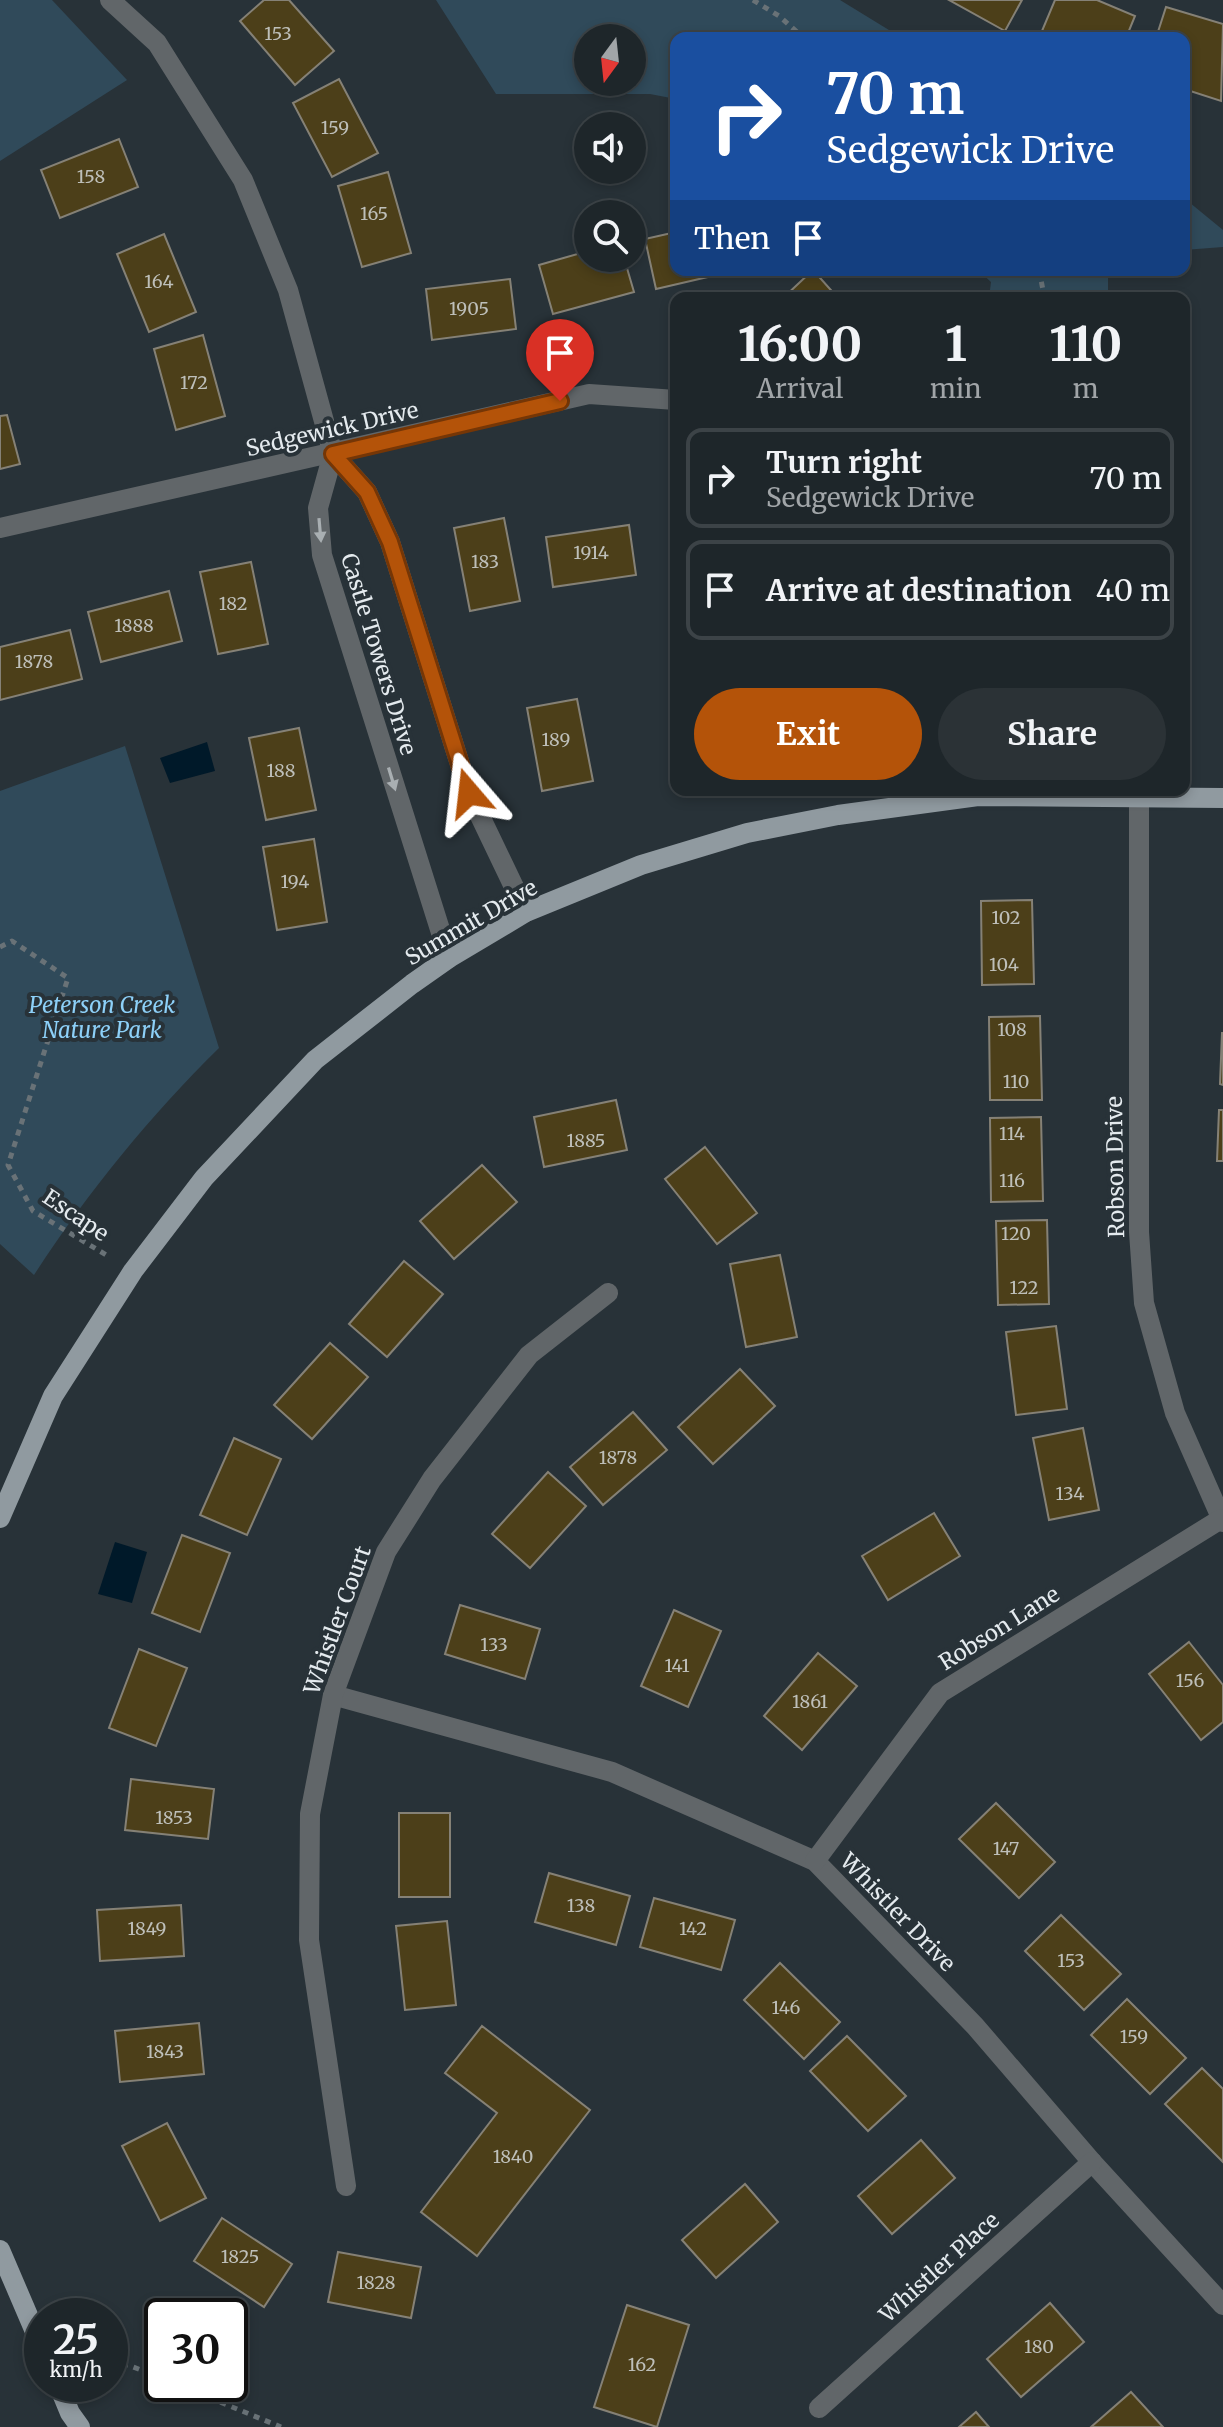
<!DOCTYPE html>
<style>
body{margin:0;font-family:Merriweather,serif;background:#2b3236;color:#f1f3f6;height:100vh;display:flex;flex-direction:column;font-size:30px;white-space:nowrap}
*{box-sizing:border-box;margin:0}
p{font-size:26px;color:#a1a5a8}
.icon{flex:none;width:44px;height:44px;fill:none;stroke:currentColor;stroke-width:2;stroke-linecap:round;stroke-linejoin:round}
.map{position:relative;flex:1;overflow:hidden}
.sheet{position:absolute;left:670px;top:292px;width:520px;height:504px;display:flex;flex-direction:column;background:#1e262a;border-radius:16px;box-shadow:0 4px 12px #0003,0 0 0 2px #3c4347}
.sheet>*{flex:none}
.hud{position:absolute;left:670px;top:32px;width:520px;height:244px;border-radius:16px;box-shadow:0 4px 12px #0003,0 0 0 2px #3c4347;background:#1a4fa0;color:#fff;overflow:hidden}
.needle{width:52px;rotate:195deg}
.controls{position:absolute;left:574px;top:24px;display:grid;gap:16px}
.controls a{display:grid;place-items:center;width:72px;height:72px;border-radius:50%;background:#1e262a;box-shadow:0 4px 12px #0003,0 0 0 2px #3c4347;font-size:40px}
.speed{position:absolute;left:24px;top:2298px;display:flex;gap:16px;font-size:40px;font-weight:700;text-align:center}
.speed>*{display:grid;place-content:center;width:104px;height:104px;border-radius:50%;background:#1e262a;box-shadow:0 4px 12px #0003,0 0 0 2px #3c4347;line-height:1}
.speed small{font-size:20px;font-weight:400}
.speed .limit{border:4px solid #111;border-radius:12px;background:#fff;color:#111}
.pin{position:absolute;display:grid;place-items:center;width:68px;height:68px;color:#fff;margin:-82px -34px;border-radius:50% 50% 50% 0;rotate:-45deg;box-shadow:0 0 8px #0007}
.pin .icon{rotate:45deg}
.me{position:absolute;width:88px;margin:-44px;rotate:343deg;stroke-linejoin:round;filter:drop-shadow(0 0 6px #0008)}
.turn{display:flex;align-items:center;gap:28px;height:168px;padding:0 24px;font-size:36px}
.turn .icon{width:104px;height:104px;stroke-width:2.5}
.turn b{display:block;font-size:56px;line-height:68px}
.then{display:flex;align-items:center;height:76px;padding:0 24px;background:#0003;gap:16px;font-size:30px}
.eta{display:flex;justify-content:space-evenly;align-items:center;height:136px;text-align:center}
.eta b{font-size:48px;font-weight:700;line-height:56px}
.action{display:flex;gap:16px;margin-top:auto;padding:16px 24px}
.action a{flex:1;height:92px;border-radius:48px;background:#b45309;color:#fff;font-size:32px;font-weight:700;line-height:92px;text-align:center}
.action a+a{background:#2b3236;color:#f1f3f6}
ul{padding:0;list-style:none}
li{display:flex;align-items:center;gap:24px;height:100px;margin:0 16px 12px;padding:0 8px;border:4px solid #3c4347;border-radius:16px}
li div{flex:1}
li b{display:block;font-size:30px}
li em{font-style:normal}
.map>svg:first-child{display:block}
.green{fill:#304a5a;fill-rule:evenodd}
.water{fill:#001929}
.building{fill:#4c3f19;stroke:#858176;stroke-width:2}
.lines{fill:none;stroke-linecap:round;stroke-linejoin:round}
.path{stroke:#697277;stroke-width:5;stroke-dasharray:6 6;stroke-linecap:butt}
.minor{stroke:#616669;stroke-width:20}
.major{stroke:#909aa0;stroke-width:20}
.oneway{fill:#a9afb2}
.route-casing{stroke:#753606;stroke-width:20}
.route{stroke:#b45309;stroke-width:14}
.labels{text-anchor:middle;dominant-baseline:central;stroke-width:8;stroke-linejoin:round;paint-order:stroke}
.number-label{font-size:18px;fill:#bebfb9}
.street-label{font-size:22px;fill:#e4eaee;stroke:#283238}
.park-label{font-size:22px;font-style:italic;fill:#8dd0f8;stroke:#283238}
</style>
<div class="map">
<svg width="1223" height="2427" viewBox="0 0 1223 2427">
<rect width="100%" height="100%" fill="#283238"/>
<g class="green">
<path d="M0,0H52L127,80L0,161Z"/>
<path d="M436,0H840L902,38H676V99L650,94H496ZM588,38H632V82H588Z"/>
<path d="M1184,198L1223,230V247L1184,250Z"/>
<path d="M978,270H1108V298H989L991,282Z"/>
<path d="M125,746L219,1048C149,1117 88,1192 34,1275L0,1244V791Z"/>
</g>
<g class="water">
<path d="M207,742L215,771L170,783L160,758Z"/>
<path d="M115,1542L147,1552L132,1603L98,1594Z"/>
</g>
<g class="building">
<path d="M264,0H289L334,51L295,85L240,21Z"/>
<path d="M949,0H1022L1005,31Z"/>
<path d="M1055,0H1097L1135,16L1126,38H1039Z"/>
<path d="M1166,7L1223,24L1221,101L1184,89V38H1156Z"/>
<path d="M339,79L378,153L332,177L293,103Z"/>
<path d="M119,139L138,187L60,218L41,170Z"/>
<path d="M388,172L411,253L362,267L338,186Z"/>
<path d="M676,232V270H738L656,289L645,239Z"/>
<path d="M164,234L196,312L149,332L117,254Z"/>
<path d="M588,251V258H624L634,292L553,314L539,265Z"/>
<path d="M813,270L838,298H783Z"/>
<path d="M510,279L516,329L432,340L426,289Z"/>
<path d="M203,335L225,416L176,430L154,349Z"/>
<path d="M7,415L20,464L0,469V416Z"/>
<path d="M504,518L520,601L470,611L454,528Z"/>
<path d="M629,525L636,575L553,587L546,537Z"/>
<path d="M251,562L268,644L218,654L200,572Z"/>
<path d="M169,591L182,641L101,662L88,612Z"/>
<path d="M70,630L82,679L0,700V647Z"/>
<path d="M577,699L593,781L542,791L527,708Z"/>
<path d="M299,728L316,810L266,820L249,738Z"/>
<path d="M314,839L327,922L277,930L263,847Z"/>
<path d="M1032,900L1034,984L982,985L981,901Z"/>
<path d="M1040,1016L1042,1100H990L989,1017Z"/>
<path d="M1222,1033H1223V1085L1220,1084Z"/>
<path d="M616,1100L627,1150L544,1167L534,1117Z"/>
<path d="M1219,1110H1223V1161H1217Z"/>
<path d="M1041,1117L1043,1201L991,1202L990,1118Z"/>
<path d="M705,1147L757,1213L717,1244L665,1179Z"/>
<path d="M482,1165L517,1202L454,1259L420,1221Z"/>
<path d="M1047,1220L1049,1304L998,1305L996,1221Z"/>
<path d="M780,1255L797,1337L746,1347L730,1264Z"/>
<path d="M404,1261L443,1294L387,1357L349,1324Z"/>
<path d="M1056,1326L1067,1409L1016,1415L1006,1332Z"/>
<path d="M330,1343L368,1377L312,1439L274,1405Z"/>
<path d="M740,1369L775,1406L713,1464L678,1427Z"/>
<path d="M633,1412L667,1450L603,1505L570,1467Z"/>
<path d="M1083,1428L1099,1510L1049,1520L1033,1438Z"/>
<path d="M234,1438L281,1459L247,1535L200,1515Z"/>
<path d="M548,1472L586,1506L530,1568L492,1534Z"/>
<path d="M934,1513L960,1556L888,1600L862,1556Z"/>
<path d="M182,1535L230,1553L200,1632L152,1613Z"/>
<path d="M460,1605L540,1629L525,1679L445,1654Z"/>
<path d="M674,1610L721,1631L688,1707L641,1686Z"/>
<path d="M1189,1642L1223,1685V1722L1201,1740L1149,1674Z"/>
<path d="M139,1649L187,1668L156,1746L109,1728Z"/>
<path d="M818,1653L857,1686L802,1750L764,1716Z"/>
<path d="M131,1779L214,1789L208,1839L125,1830Z"/>
<path d="M996,1803L1055,1862L1019,1898L959,1839Z"/>
<rect x="399" y="1813" width="51" height="84"/>
<path d="M549,1873L630,1896L616,1945L535,1922Z"/>
<path d="M654,1898L735,1920L721,1970L640,1947Z"/>
<path d="M181,1905L184,1956L100,1961L97,1910Z"/>
<path d="M1061,1915L1121,1974L1084,2010L1025,1951Z"/>
<path d="M447,1921L456,2005L405,2010L396,1926Z"/>
<path d="M780,1963L840,2022L804,2059L744,2000Z"/>
<path d="M1127,1999L1186,2058L1150,2094L1091,2035Z"/>
<path d="M199,2023L204,2074L120,2082L115,2031Z"/>
<path d="M482,2026L590,2110L477,2256L421,2212L497,2113L445,2073Z"/>
<path d="M847,2036L906,2096L868,2131L810,2071Z"/>
<path d="M1202,2068L1223,2089V2162L1165,2104Z"/>
<path d="M167,2123L206,2198L160,2221L122,2146Z"/>
<path d="M921,2140L955,2178L892,2234L858,2196Z"/>
<path d="M745,2184L778,2222L716,2278L682,2240Z"/>
<path d="M222,2218L292,2264L264,2307L194,2261Z"/>
<path d="M338,2252L421,2267L411,2318L328,2302Z"/>
<path d="M1050,2303L1084,2342L1021,2397L987,2359Z"/>
<path d="M627,2305L689,2325L657,2427L594,2407Z"/>
<path d="M1131,2392L1163,2427H1091Z"/>
<path d="M976,2412L989,2427H959Z"/>
</g>
<g class="lines">
<g class="path">
<path d="M753,0L779,16L804,38"/>
<path d="M1039,270L1043,290L1041,298"/>
<path d="M0,947L12,941L68,978L8,1165L33,1211L108,1256"/>
<path d="M110,2363L128,2365L162,2378"/>
<path d="M176,2384L281,2427"/>
</g>
<g class="minor">
<path d="M110,0L157,43L243,180L288,290L333,454L367,492L390,542L469,793L526,912"/>
<path d="M333,454L318,508L322,555L449,958"/>
<path d="M0,528L589,394L676,400"/>
<path d="M1139,798V1232L1144,1303L1175,1413L1223,1522"/>
<path d="M333,1695L612,1772L815,1861L975,2026L1092,2162L1223,2305"/>
<path d="M815,1861L940,1693L1221,1519"/>
<path d="M346,2186L309,1940L310,1814L333,1695L386,1552L432,1479L529,1355L608,1293"/>
<path d="M819,2408L1092,2162"/>
</g>
<g class="major">
<path d="M0,1518L53,1396L133,1271L204,1178L315,1060L412,984L449,958L526,912L641,865L747,833L838,815L978,796L1223,798"/>
<path d="M0,2250L42,2348"/>
<path d="M58,2384L70,2413L80,2427"/>
</g>
</g>
<defs><path id="oneway-solid" d="M-6-.8H1V-3.2L6.5 0L1 3.2V.8H-6Z" transform="scale(2)"/></defs>
<g class="oneway">
<use href="#oneway-solid" transform="translate(320 530) rotate(85)"/>
<use href="#oneway-solid" transform="translate(392 779) rotate(73)"/>
</g>
<g class="lines">
<defs>
<path id="route" d="M469,793L390,542L367,492L333,454L560,401"/>
</defs>
<use href="#route" class="route-casing"/>
<use href="#route" class="route"/>
</g>
<g class="labels">
<g class="number-label">
<text x="278" y="33">153</text>
<text x="335" y="127">159</text>
<text x="91" y="176">158</text>
<text x="374" y="213">165</text>
<text x="159" y="281">164</text>
<text x="469" y="308">1905</text>
<text x="194" y="382">172</text>
<text x="591" y="552">1914</text>
<text x="485" y="561">183</text>
<text x="233" y="603">182</text>
<text x="134" y="625">1888</text>
<text x="34" y="661">1878</text>
<text x="556" y="739">189</text>
<text x="281" y="770">188</text>
<text x="295" y="881">194</text>
<text x="1006" y="917">102</text>
<text x="1004" y="964">104</text>
<text x="1012" y="1029">108</text>
<text x="1016" y="1081">110</text>
<text x="1012" y="1133">114</text>
<text x="586" y="1140">1885</text>
<text x="1012" y="1180">116</text>
<text x="1016" y="1233">120</text>
<text x="1024" y="1287">122</text>
<text x="618" y="1457">1878</text>
<text x="1070" y="1493">134</text>
<text x="494" y="1644">133</text>
<text x="677" y="1665">141</text>
<text x="1190" y="1680">156</text>
<text x="810" y="1701">1861</text>
<text x="174" y="1817">1853</text>
<text x="1006" y="1848">147</text>
<text x="581" y="1905">138</text>
<text x="147" y="1928">1849</text>
<text x="693" y="1928">142</text>
<text x="1071" y="1960">153</text>
<text x="786" y="2007">146</text>
<text x="1134" y="2036">159</text>
<text x="165" y="2051">1843</text>
<text x="513" y="2156">1840</text>
<text x="240" y="2256">1825</text>
<text x="376" y="2282">1828</text>
<text x="1039" y="2346">180</text>
<text x="642" y="2364">162</text>
</g>
<g class="street-label">
<text transform="translate(332 429) rotate(-13)">Sedgewick Drive</text>
<text transform="translate(379 654) rotate(73)">Castle Towers Drive</text>
<text transform="translate(471 922) rotate(-30)">Summit Drive</text>
<text transform="translate(1115 1167) rotate(-91)">Robson Drive</text>
<text transform="translate(76 1215) rotate(34)">Escape</text>
<text transform="translate(337 1620) rotate(-70)">Whistler Court</text>
<text transform="translate(999 1628) rotate(-32)">Robson Lane</text>
<text transform="translate(898 1912) rotate(46)">Whistler Drive</text>
<text transform="translate(939 2267) rotate(-42)">Whistler Place</text>
</g>
<g class="park-label">
<text x="102" y="1005">Peterson Creek<tspan x="102" dy="25">Nature Park</tspan></text>
</g>
</g>
</svg>
<div class="controls">
<a><svg class="needle" viewBox="-14 -14 28 28"><path d="M0-13l5 13h-10z" fill="#e53935"/><path d="M0 13l5-13h-10z" fill="#a1a5a8"/></svg></a>
<a><svg class="icon" aria-label="sound" viewBox="0 0 24 24"><path d="M4 9h4l5-4v14l-5-4H4zM17 9q2 3 0 6"/></svg></a>
<a><svg class="icon" aria-label="search" viewBox="0 0 24 24"><circle cx="10" cy="10" r="6"/><path d="M15 15l6 6"/></svg></a>
</div>
<div class="speed"><div>25<small>km/h</small></div><div class="limit">30</div></div>
<div class="pin" style="left:560px;top:401px;background:#d93025"><svg class="icon" aria-label="arrive" viewBox="0 0 24 24"><path d="M6 21V4h12l-3 4 3 4H6"/></svg></div>
<svg class="me" style="left:469px;top:793px" viewBox="-20 -20 40 40"><path d="M0-17L14 15 0 8-14 15z" fill="#b45309" stroke="#fff" stroke-width="4"/></svg>
<div class="hud">
<div class="turn"><svg class="icon" aria-label="right" viewBox="0 0 24 24"><path d="M7 20v-9h11M14 6l5 5-5 5"/></svg><div><b>70 m</b>Sedgewick Drive</div></div>
<div class="then">Then<svg class="icon" aria-label="arrive" viewBox="0 0 24 24"><path d="M6 21V4h12l-3 4 3 4H6"/></svg></div>
</div>
<section class="sheet">
<div class="eta">
<div><b>16:00</b><p>Arrival</p></div>
<div><b>1</b><p>min</p></div>
<div><b>110</b><p>m</p></div>
</div>
<ul>
<li><svg class="icon" aria-label="right" viewBox="0 0 24 24"><path d="M7 20v-9h11M14 6l5 5-5 5"/></svg><div><b>Turn right</b><p>Sedgewick Drive</p></div><em>70 m</em></li>
<li><svg class="icon" aria-label="arrive" viewBox="0 0 24 24"><path d="M6 21V4h12l-3 4 3 4H6"/></svg><div><b>Arrive at destination</b></div><em>40 m</em></li>
</ul>
<div class="action"><a>Exit</a><a>Share</a></div>
</section>
</div>
